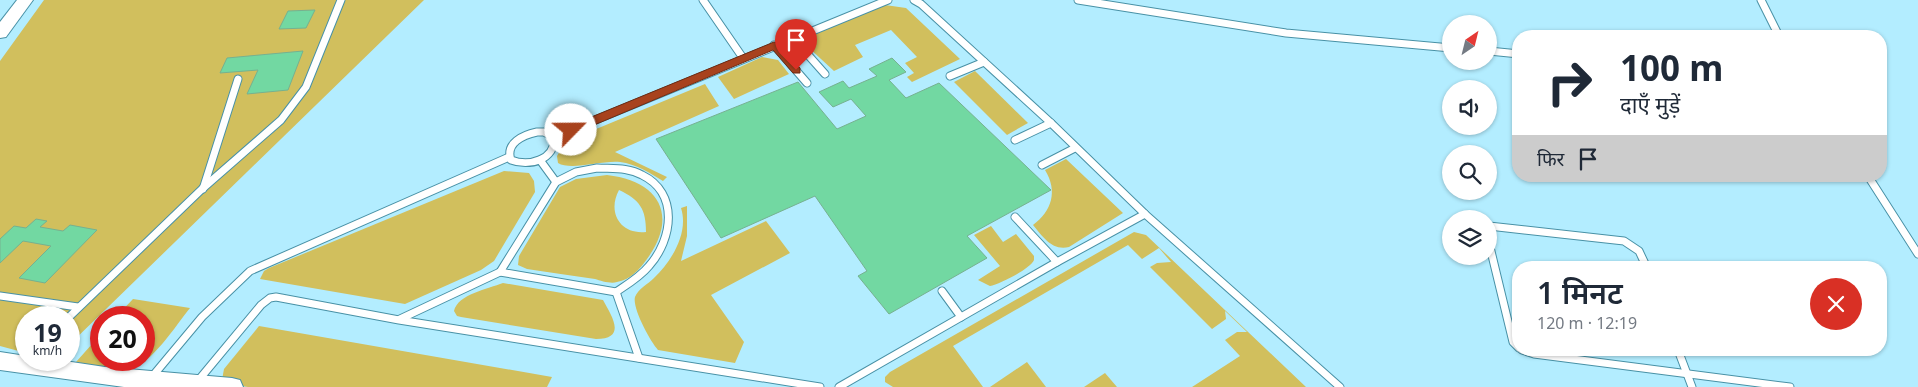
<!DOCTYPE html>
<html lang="hi">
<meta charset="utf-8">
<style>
body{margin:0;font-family:"Noto Sans","Noto Sans Devanagari",sans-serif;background:#f6f6f7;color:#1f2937;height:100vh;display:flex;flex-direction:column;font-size:19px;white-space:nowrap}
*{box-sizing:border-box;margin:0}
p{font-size:16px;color:#747a83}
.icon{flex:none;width:28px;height:28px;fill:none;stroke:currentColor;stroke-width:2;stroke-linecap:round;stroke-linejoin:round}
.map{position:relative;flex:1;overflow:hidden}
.side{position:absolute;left:1512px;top:261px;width:375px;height:95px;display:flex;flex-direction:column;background:#fff;border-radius:20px;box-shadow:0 1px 4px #0004}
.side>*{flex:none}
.banner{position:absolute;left:1512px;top:30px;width:375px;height:152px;border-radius:20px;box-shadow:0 1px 4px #0004;background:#fff;color:#1f2937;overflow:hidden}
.needle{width:32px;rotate:35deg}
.tools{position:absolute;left:1442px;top:15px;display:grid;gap:10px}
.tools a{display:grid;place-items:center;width:55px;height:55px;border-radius:50%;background:#fff;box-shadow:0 1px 4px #0004;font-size:25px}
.speed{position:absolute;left:15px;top:306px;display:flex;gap:10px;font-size:25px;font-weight:700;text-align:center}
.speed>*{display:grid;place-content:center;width:65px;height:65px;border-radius:50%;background:#fff;box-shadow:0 1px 4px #0004;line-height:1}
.speed small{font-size:12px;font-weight:400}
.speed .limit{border:8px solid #d22;background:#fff;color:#111}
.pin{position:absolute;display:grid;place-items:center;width:42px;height:42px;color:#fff;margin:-51px -21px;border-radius:50% 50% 50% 0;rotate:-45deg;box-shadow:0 0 5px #0007}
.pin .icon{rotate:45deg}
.me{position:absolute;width:55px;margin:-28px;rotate:67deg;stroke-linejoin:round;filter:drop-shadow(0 0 4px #0008)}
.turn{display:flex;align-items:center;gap:18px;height:105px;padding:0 25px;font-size:22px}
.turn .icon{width:65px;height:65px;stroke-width:2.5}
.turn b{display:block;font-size:35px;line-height:42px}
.then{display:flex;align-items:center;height:48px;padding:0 25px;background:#0003;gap:10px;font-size:19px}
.round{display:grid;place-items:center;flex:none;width:52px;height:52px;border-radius:26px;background:#f6f6f7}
.headline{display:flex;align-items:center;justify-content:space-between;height:85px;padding:0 25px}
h1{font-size:30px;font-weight:600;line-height:38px}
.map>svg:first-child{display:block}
.green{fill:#d1bf5d;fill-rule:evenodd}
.building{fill:#72d8a2;stroke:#76b190}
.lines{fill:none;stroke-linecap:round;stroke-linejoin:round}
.lane-casing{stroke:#4891a6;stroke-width:9}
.secondary-casing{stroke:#4891a6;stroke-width:2}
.lane{stroke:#fff;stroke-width:7}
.secondary{fill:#fff;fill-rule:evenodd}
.route{fill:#a8421d;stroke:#6d2b13}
</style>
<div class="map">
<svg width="1918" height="387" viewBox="0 0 1918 387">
<rect width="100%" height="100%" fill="#b3edff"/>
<g class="green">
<path d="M44,0H424L69,345V318H26V353L0,346V61Z"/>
<path d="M885,5L906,8L960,59L912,82L907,77L914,73L905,63L917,57L891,30L855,45L863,57L834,71L808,47L807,40L811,34Z"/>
<path d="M762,57L778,60L789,74L734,99L718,77Z"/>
<path d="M975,71L1028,123L1007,135L954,82Z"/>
<path d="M705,84L719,106L615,152L667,177L663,181C650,173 636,164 620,162C603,160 571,171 558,163L557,156L563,146L572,139Z"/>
<path d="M1066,159L1123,213L1069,247C1052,251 1043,237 1033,225C1052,211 1058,191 1045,170Z"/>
<path d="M504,171L529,173L534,181L535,192L494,261L481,270L405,304L260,279L264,271L269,268Z"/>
<path d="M607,175C659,181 679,215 647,259C640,269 630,280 617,282C611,284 601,281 595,279C572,276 549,272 527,269L518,265L519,256L560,187L576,179ZM619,190C640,200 646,209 646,232C620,235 607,212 619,190Z"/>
<path d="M687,206V236L681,261L766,221L790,253L711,295L744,342L735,363L658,350C650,341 632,308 635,297C638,289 648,284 654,278C672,261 689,232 681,208Z"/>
<path d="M991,226L1003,242L1016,234L1034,256V260C1030,269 1000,284 990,286L978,280L1000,266L974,235Z"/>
<path d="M1134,232L1146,235L1306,387H1192L1240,356L1225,340L1237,332H1247L1225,311L1226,319L1212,329L1150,267L1157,263L1171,262L1159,248L1142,259L1128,245L953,346L983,387H893L885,382V377L890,372Z"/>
<path d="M503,283L603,300C611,315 628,339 596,339L461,317L457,316L454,311C458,294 488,289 503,283Z"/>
<path d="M133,299L190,308C177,324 150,366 130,369C114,372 92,365 76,362L101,334V360H144V318L116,317Z"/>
<path d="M259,326L552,377L547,387H248L228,384L222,380L224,369Z"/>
<path d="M1027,362L1046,387H990Z"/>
<path d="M1105,373L1117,387H1084Z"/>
</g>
<g class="building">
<path d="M315,10L306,28L279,29L288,11Z"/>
<path d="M303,51L288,90L247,94L258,70L220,73L227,58Z"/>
<path d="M892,58L906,72L889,80L906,98L939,83L1051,190L967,236L987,258L889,314L858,276L867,271L815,196L721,238L656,139L798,82L837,129L866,116L851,99L833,107L819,92L843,81L849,88L877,76L869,69Z"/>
<path d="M36,219L47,221L40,227L63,231L70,225L97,230L45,283L19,278L51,246L23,241L0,263V239L14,226L26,228Z"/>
</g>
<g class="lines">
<defs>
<g id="lane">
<path d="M703,0L743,58"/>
<path d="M914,0L921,4L1051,123L1145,214L1340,387"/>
<path d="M1078,0L1286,33L1451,48"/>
<path d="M1761,0L1779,36"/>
<path d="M793,38L825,74"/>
<path d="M774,45L807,83"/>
<path d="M1489,51L1519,54"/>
<path d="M950,76L984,62"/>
<path d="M537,132H544L554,137C556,160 529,167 511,160C505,143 523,135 537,132Z"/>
<path d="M554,137L888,0"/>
<path d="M1015,140L1051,123"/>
<path d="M540,160L556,182"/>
<path d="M1042,165L1075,148"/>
<path d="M597,168C612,169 628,167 642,175C679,193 673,239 649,266C640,277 628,284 616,292L500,272L556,182L576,172Z"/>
<path d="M1868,176L1918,254"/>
<path d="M203,189L238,79"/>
<path d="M1015,217L1057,262"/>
<path d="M1489,226L1624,241L1639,251L1647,268"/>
<path d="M1489,243L1513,342L1519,348"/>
<path d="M942,291L961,317"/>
<path d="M616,292L639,358"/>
<path d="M0,296L78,307"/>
<path d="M68,318L202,189L281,120L306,87L341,0"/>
<path d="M400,319L500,272"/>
<path d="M1522,350L1534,354L1790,387"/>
<path d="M1678,350L1692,387"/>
<path d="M151,378L202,317L250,271L509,157"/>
<path d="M197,382L261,305L270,298L276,297L399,320L820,387"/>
<path d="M839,387L1057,262L1145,214"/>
</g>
<g id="secondary">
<path d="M17,0H33L6,37L0,38V22Z"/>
<path d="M0,352L26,356V360H58L105,367L232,378L240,380L243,387H124L0,370Z"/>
</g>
</defs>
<use href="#lane" class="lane-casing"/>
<use href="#secondary" class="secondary-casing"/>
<use href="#lane" class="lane"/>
<use href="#secondary" class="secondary"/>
</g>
<path class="route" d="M774,42L778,43L800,68V73H793L773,50L575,133H567L565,130L567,127Z"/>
</svg>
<div class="tools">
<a><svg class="needle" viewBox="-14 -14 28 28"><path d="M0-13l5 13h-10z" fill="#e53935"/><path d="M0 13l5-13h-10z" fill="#747a83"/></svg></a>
<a><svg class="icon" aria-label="sound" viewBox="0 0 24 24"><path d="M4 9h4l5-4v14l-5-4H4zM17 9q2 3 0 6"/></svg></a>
<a><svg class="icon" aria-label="search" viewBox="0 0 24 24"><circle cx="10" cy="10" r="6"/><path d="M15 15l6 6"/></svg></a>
<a><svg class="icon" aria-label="layers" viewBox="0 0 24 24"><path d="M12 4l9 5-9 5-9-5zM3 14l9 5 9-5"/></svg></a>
</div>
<div class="speed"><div>19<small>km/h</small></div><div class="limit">20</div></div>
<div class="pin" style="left:796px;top:70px;background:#d93025"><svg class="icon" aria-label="arrive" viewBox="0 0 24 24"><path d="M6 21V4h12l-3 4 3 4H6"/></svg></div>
<svg class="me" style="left:571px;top:130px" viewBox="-20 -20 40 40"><circle r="19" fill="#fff"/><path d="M0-13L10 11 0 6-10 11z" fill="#a8421d"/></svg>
<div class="banner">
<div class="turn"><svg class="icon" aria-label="right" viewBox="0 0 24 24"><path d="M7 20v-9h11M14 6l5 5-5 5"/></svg><div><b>100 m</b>दाएँ मुड़ें</div></div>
<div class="then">फिर<svg class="icon" aria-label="arrive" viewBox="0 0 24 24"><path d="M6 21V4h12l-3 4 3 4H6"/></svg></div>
</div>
<section class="side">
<div class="headline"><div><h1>1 मिनट</h1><p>120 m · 12:19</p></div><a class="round" style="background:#d93025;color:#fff"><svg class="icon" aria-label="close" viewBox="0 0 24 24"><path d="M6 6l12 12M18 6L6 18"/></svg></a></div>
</section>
</div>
